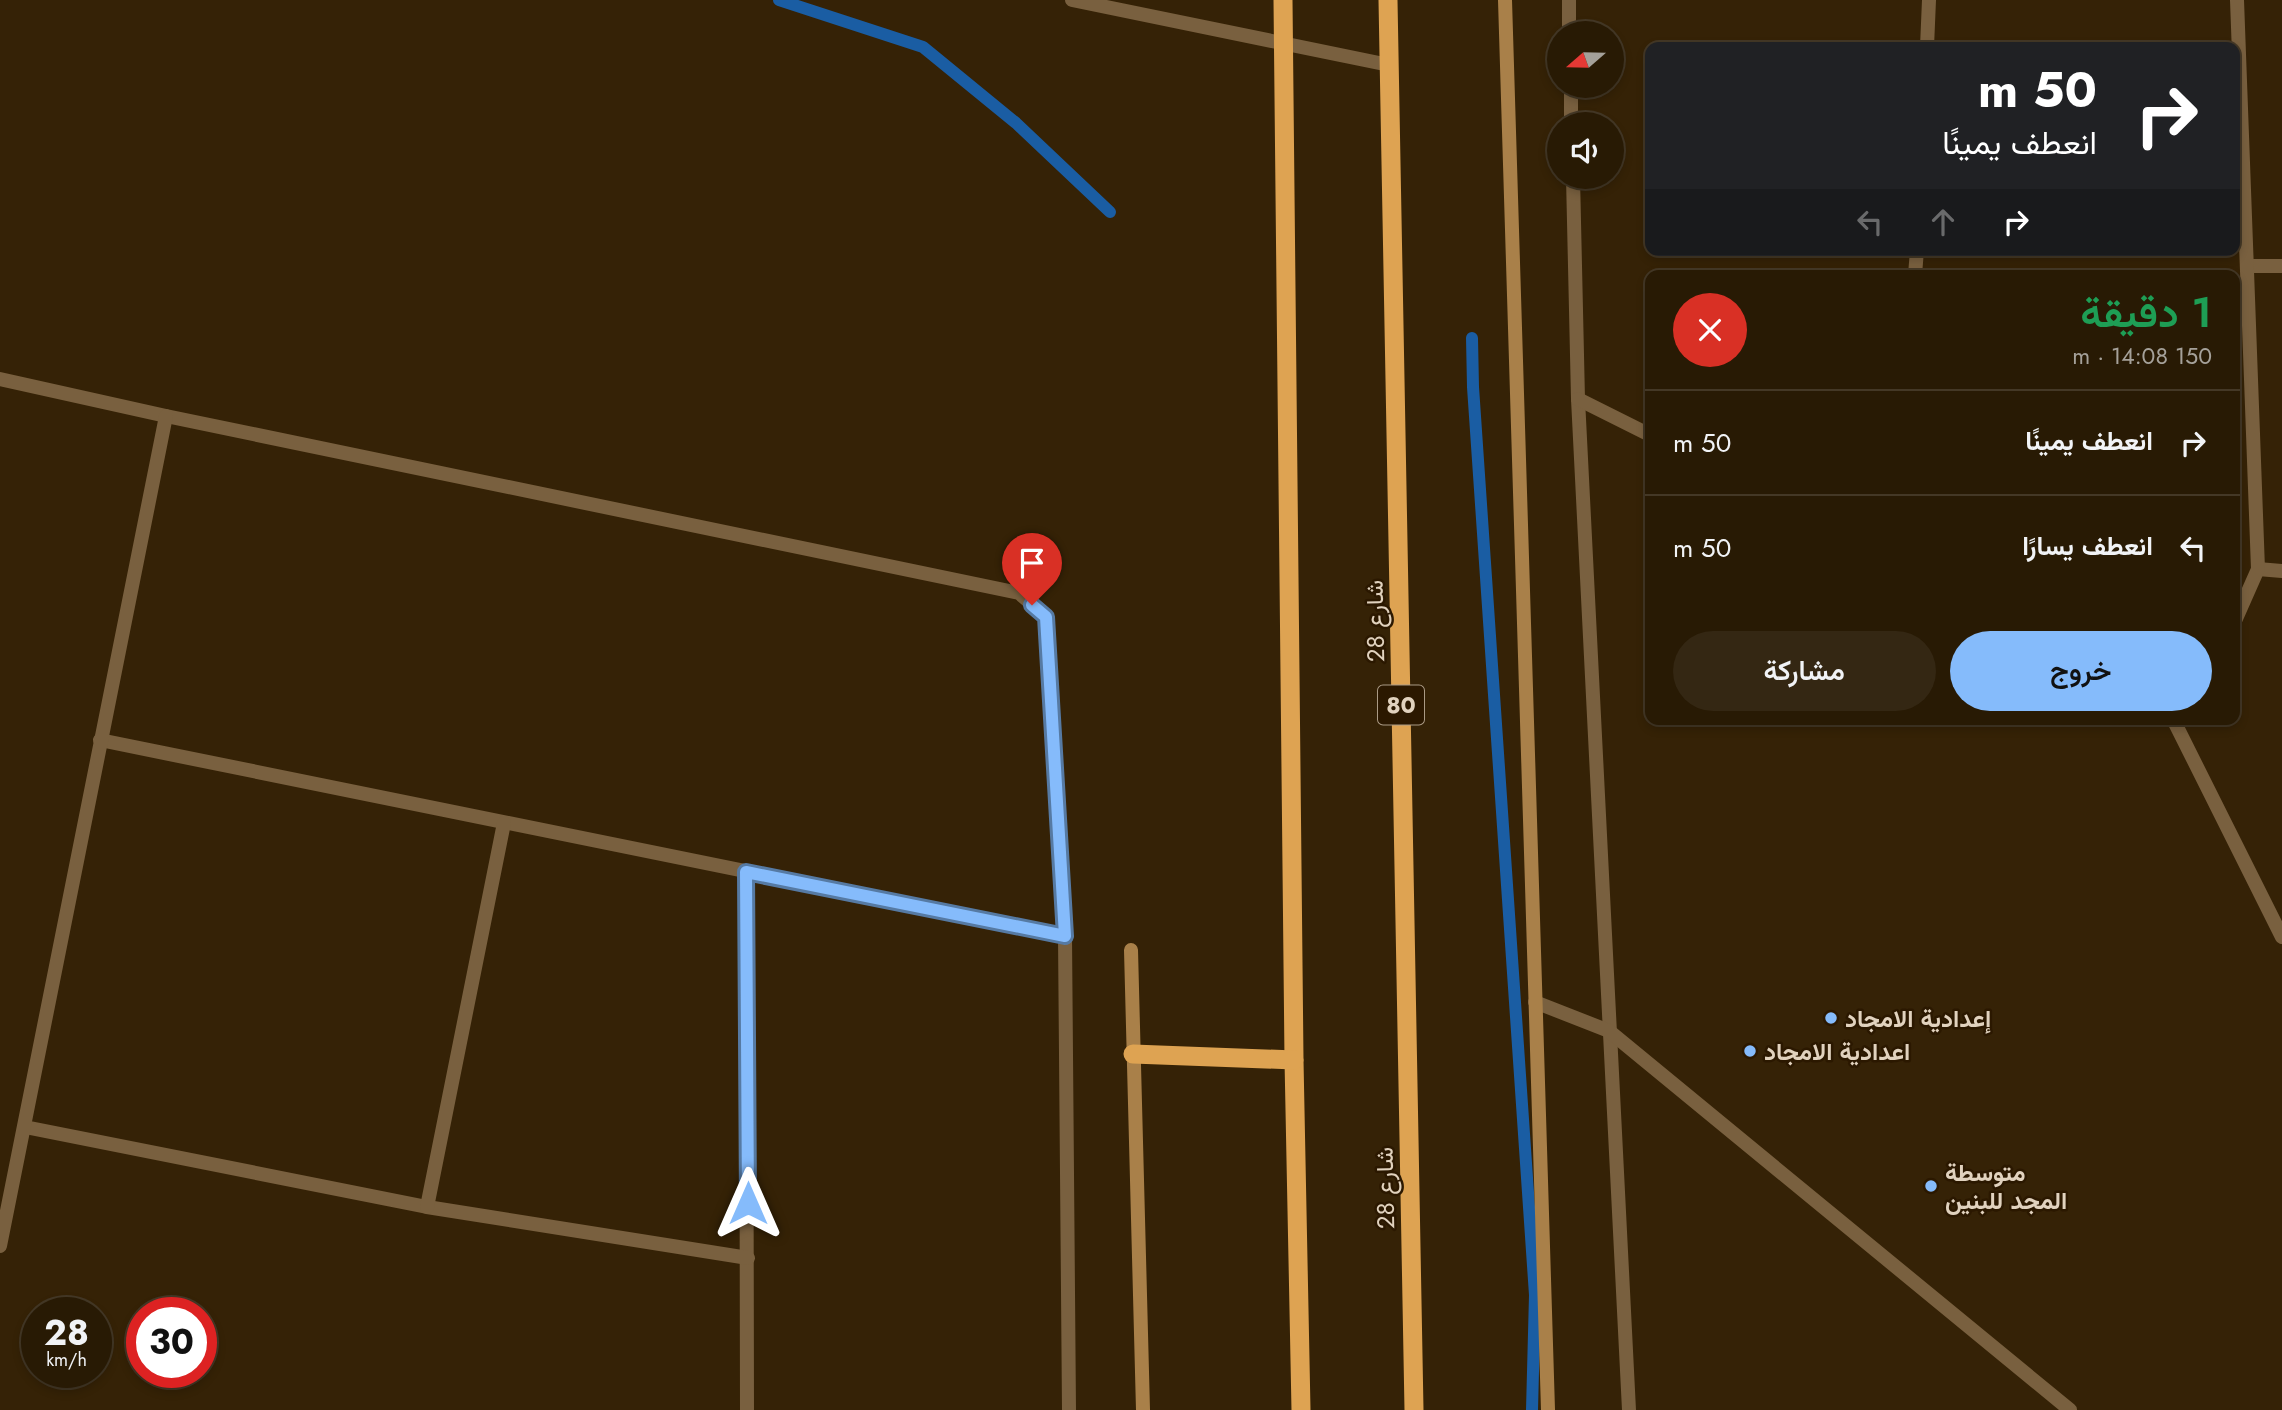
<!DOCTYPE html>
<html lang="ar">
<meta charset="utf-8">
<style>
body{margin:0;font-family:Jost,Vazirmatn,sans-serif;background:#342713;color:#f1f3f6;direction:rtl;height:100vh;display:flex;flex-direction:column;font-size:26px;white-space:nowrap}
*{box-sizing:border-box;margin:0}
p{font-size:23px;color:#a5a19a}
.icon{flex:none;width:38px;height:38px;fill:none;stroke:currentColor;stroke-width:2;stroke-linecap:round;stroke-linejoin:round}
.map{position:relative;flex:1;overflow:hidden;direction:ltr}
.side{position:absolute;left:1645px;top:270px;width:595px;height:455px;display:flex;flex-direction:column;background:#281a04;border-radius:14px;box-shadow:0 4px 10px #0003,0 0 0 2px #443826;direction:rtl}
.side>*{flex:none}
.guide{position:absolute;left:1645px;top:42px;width:595px;height:214px;border-radius:14px;box-shadow:0 4px 10px #0003,0 0 0 2px #443826;direction:rtl;background:#202124;color:#fff;overflow:hidden}
.needle{width:46px;rotate:250deg}
.fabs{position:absolute;left:1547px;top:21px;display:grid;gap:14px}
.fabs a{display:grid;place-items:center;width:77px;height:77px;border-radius:50%;background:#281a04;box-shadow:0 4px 10px #0003,0 0 0 2px #443826;font-size:35px}
.speed{position:absolute;left:21px;top:1297px;display:flex;gap:14px;font-size:35px;font-weight:700;text-align:center}
.speed>*{display:grid;place-content:center;width:91px;height:91px;border-radius:50%;background:#281a04;box-shadow:0 4px 10px #0003,0 0 0 2px #443826;line-height:1}
.speed small{font-size:18px;font-weight:400}
.speed .limit{border:10px solid #d22;background:#fff;color:#111}
.pin{position:absolute;display:grid;place-items:center;width:60px;height:60px;color:#fff;margin:-72px -30px;border-radius:50% 50% 50% 0;rotate:-45deg;box-shadow:0 0 7px #0007}
.pin .icon{rotate:45deg}
.me{position:absolute;width:77px;margin:-38px;rotate:0deg;stroke-linejoin:round;filter:drop-shadow(0 0 5px #0008)}
.turn{display:flex;align-items:center;gap:24px;height:147px;padding:0 28px;font-size:32px}
.turn .icon{width:91px;height:91px;stroke-width:2.5}
.turn b{display:block;font-size:49px;line-height:60px}
.lanes{display:flex;align-items:center;height:66px;padding:0 28px;background:#0003;justify-content:center;gap:35px;direction:ltr}
.lanes .off{opacity:.35}
.round{display:grid;place-items:center;flex:none;width:74px;height:74px;border-radius:37px;background:#342713}
.headline{display:flex;align-items:center;justify-content:space-between;height:119px;padding:0 28px}
h1{font-size:42px;font-weight:600;line-height:52px;color:#1e9e55}
.cta{display:flex;gap:14px;margin-top:auto;padding:14px 28px}
.cta a{flex:1;height:80px;border-radius:42px;background:#85bbfb;color:#111;font-size:28px;font-weight:600;line-height:80px;text-align:center}
.cta a+a{background:#342713;color:#f1f3f6}
ul{padding:0;list-style:none}
li{display:flex;align-items:center;gap:21px;height:105px;padding:0 28px;border-top:2px solid #443826}
li div{flex:1}
li b{display:block;font-size:26px}
li em{font-style:normal}
.map>svg:first-child{display:block}
.lines{fill:none;stroke-linecap:round;stroke-linejoin:round}
.stream{stroke:#1a5da3;stroke-width:12}
.minor{stroke:#79603f;stroke-width:14}
.tertiary{stroke:#79603f;stroke-width:14}
.secondary{stroke:#a98049;stroke-width:14}
.trunk{stroke:#dea352;stroke-width:19}
.route-casing{stroke:#567aa3;stroke-width:18}
.route{stroke:#85bbfb;stroke-width:12}
.poi-dot{fill:#85bbfb;stroke:#2b1800;stroke-width:2.5}
.labels{text-anchor:middle;dominant-baseline:central;stroke-width:5;stroke-linejoin:round;paint-order:stroke}
.shield{fill:#2b1800;stroke:#aa9a85;stroke-width:2}
.shield-label{font-size:23px;font-weight:bold;fill:#e1d2be}
.street-label{font-size:24px;fill:#e1d2be;stroke:#2b1800}
.poi-label{font-size:24px;font-weight:bold;fill:#e1d2be;stroke:#2b1800;text-anchor:start}
</style>
<div class="map">
<svg width="2282" height="1410" viewBox="0 0 2282 1410">
<rect width="100%" height="100%" fill="#352206"/>
<g class="lines">
<g class="stream">
<path d="M779,0L923,47L1016,123L1110,212"/>
<path d="M1472,338L1473,387L1535,1295L1532,1410"/>
</g>
<g class="minor">
<path d="M1569,0V33"/>
<path d="M1927,47L1929,0"/>
<path d="M1571,86V124"/>
<path d="M1573,177L1578,399L1629,1410"/>
<path d="M2247,266H2282"/>
<path d="M1915,275L1917,250"/>
<path d="M0,379L166,416L1019,593L1046,616L1065,936L1069,1410"/>
<path d="M1578,399L1650,435"/>
<path d="M2258,569L2282,571"/>
<path d="M2235,621L2258,569L2237,0"/>
<path d="M2173,719L2282,937"/>
<path d="M100,740L1065,936"/>
<path d="M746,872L747,1410"/>
<path d="M1535,1002L1609,1031L2070,1410"/>
<path d="M25,1127L427,1207L748,1258"/>
<path d="M427,1207L504,823"/>
<path d="M0,1246L166,416"/>
</g>
<path class="tertiary" d="M1072,0L1389,65"/>
<g class="secondary">
<path d="M1505,0L1548,1410"/>
<path d="M1131,950L1143,1410"/>
</g>
<g class="trunk">
<path d="M1283,0L1294,1060L1301,1410"/>
<path d="M1388,0L1414,1410"/>
<path d="M1133,1054L1294,1060"/>
</g>
</g>
<g class="lines">
<defs>
<path id="route" d="M748,1203L746,872L1065,936L1046,617L1032,605"/>
</defs>
<use href="#route" class="route-casing"/>
<use href="#route" class="route"/>
</g>
<g class="poi-dot">
<circle cx="1831" cy="1018" r="7"/>
<circle cx="1750" cy="1051" r="7"/>
<circle cx="1931" cy="1186" r="7"/>
</g>
<g class="labels">
<rect class="shield" x="1378" y="685.5" width="46" height="39" rx="5"/>
<g class="shield-label">
<text x="1401" y="705">80</text>
</g>
<g class="street-label">
<text transform="translate(1375 621) rotate(-91)">شارع 28</text>
<text transform="translate(1385 1188) rotate(-91)">شارع 28</text>
</g>
<g class="poi-label">
<text x="1845" y="1018">إعدادية الامجاد</text>
<text x="1764" y="1051">اعدادية الامجاد</text>
<text x="1945" y="1172">متوسطة<tspan x="1945" dy="28">المجد للبنين</tspan></text>
</g>
</g>
</svg>
<div class="fabs">
<a><svg class="needle" viewBox="-14 -14 28 28"><path d="M0-13l5 13h-10z" fill="#e53935"/><path d="M0 13l5-13h-10z" fill="#a5a19a"/></svg></a>
<a><svg class="icon" aria-label="sound" viewBox="0 0 24 24"><path d="M4 9h4l5-4v14l-5-4H4zM17 9q2 3 0 6"/></svg></a>
</div>
<div class="speed"><div>28<small>km/h</small></div><div class="limit">30</div></div>
<div class="pin" style="left:1032px;top:605px;background:#d93025"><svg class="icon" aria-label="arrive" viewBox="0 0 24 24"><path d="M6 21V4h12l-3 4 3 4H6"/></svg></div>
<svg class="me" style="left:748px;top:1203px" viewBox="-20 -20 40 40"><path d="M0-17L14 15 0 8-14 15z" fill="#85bbfb" stroke="#fff" stroke-width="4"/></svg>
<div class="guide">
<div class="turn"><svg class="icon" aria-label="right" viewBox="0 0 24 24"><path d="M7 20v-9h11M14 6l5 5-5 5"/></svg><div><b>50 m</b>انعطف يمينًا</div></div>
<div class="lanes"><svg class="icon off" aria-label="left" viewBox="0 0 24 24"><path d="M17 20v-9H6M10 6l-5 5 5 5"/></svg><svg class="icon off" aria-label="ahead" viewBox="0 0 24 24"><path d="M12 20V5M6 11l6-6 6 6"/></svg><svg class="icon" aria-label="right" viewBox="0 0 24 24"><path d="M7 20v-9h11M14 6l5 5-5 5"/></svg></div>
</div>
<section class="side">
<div class="headline"><div><h1>1 دقيقة</h1><p>150 m · 14:08</p></div><a class="round" style="background:#d93025;color:#fff"><svg class="icon" aria-label="close" viewBox="0 0 24 24"><path d="M6 6l12 12M18 6L6 18"/></svg></a></div>
<ul>
<li><svg class="icon" aria-label="right" viewBox="0 0 24 24"><path d="M7 20v-9h11M14 6l5 5-5 5"/></svg><div><b>انعطف يمينًا</b></div><em>50 m</em></li>
<li><svg class="icon" aria-label="left" viewBox="0 0 24 24"><path d="M17 20v-9H6M10 6l-5 5 5 5"/></svg><div><b>انعطف يسارًا</b></div><em>50 m</em></li>
</ul>
<div class="cta"><a>خروج</a><a>مشاركة</a></div>
</section>
</div>
